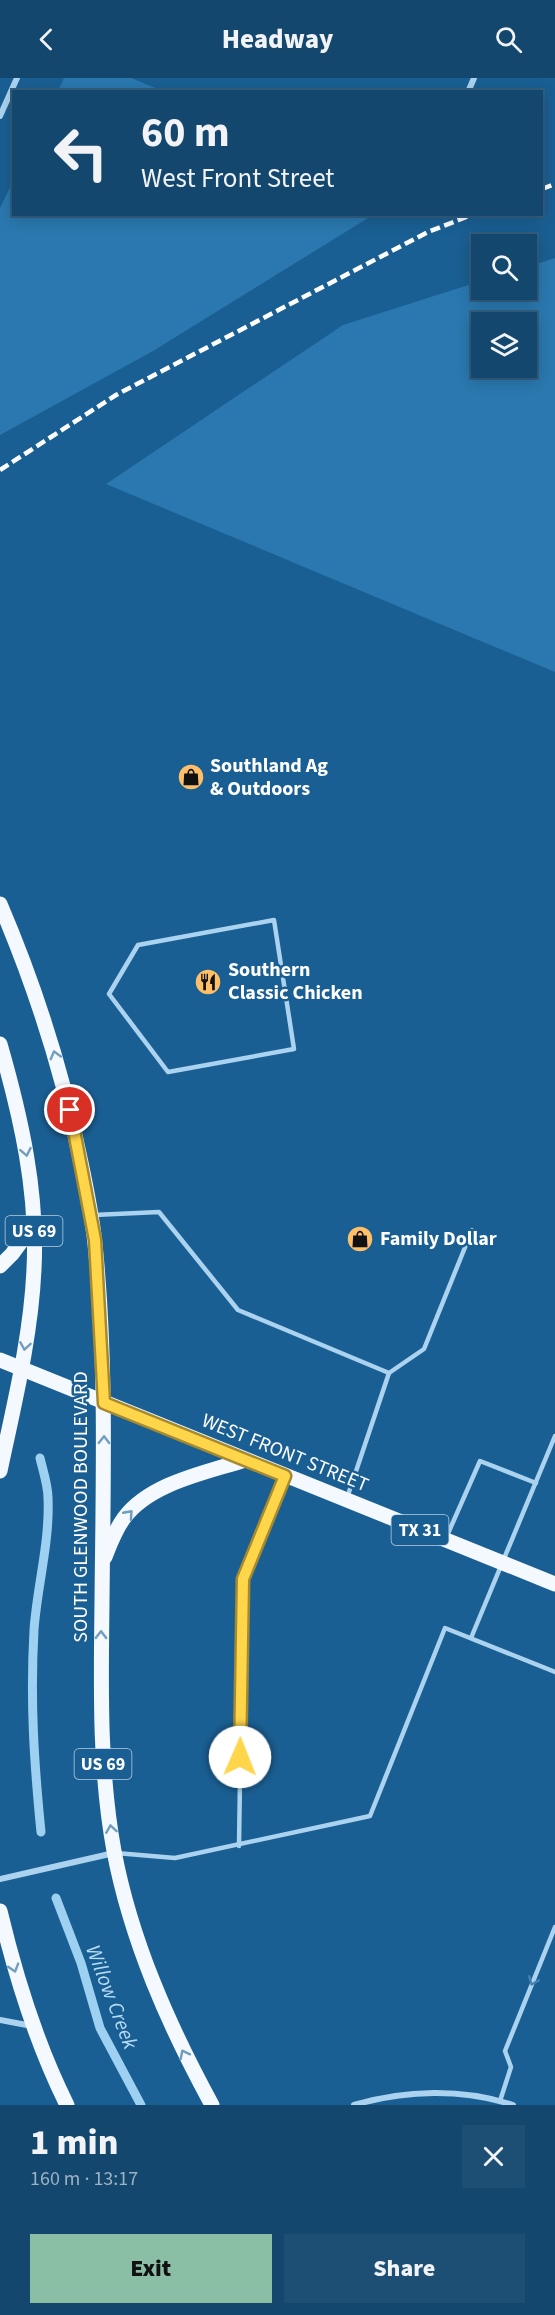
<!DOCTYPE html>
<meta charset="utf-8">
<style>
body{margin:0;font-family:"Source Sans 3",sans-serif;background:#1d4e73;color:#f1f3f6;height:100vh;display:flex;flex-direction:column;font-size:22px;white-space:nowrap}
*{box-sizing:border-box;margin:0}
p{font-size:20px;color:#9db2c2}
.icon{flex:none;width:33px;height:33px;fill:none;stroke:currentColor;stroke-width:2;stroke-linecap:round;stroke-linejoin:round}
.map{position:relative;height:2027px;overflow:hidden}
.panel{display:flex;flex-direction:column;background:#14476e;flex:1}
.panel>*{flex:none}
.top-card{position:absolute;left:12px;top:12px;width:531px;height:126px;border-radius:0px;box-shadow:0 3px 15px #0003,0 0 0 2px #335f81;background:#14476e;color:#f1f3f6;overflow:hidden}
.controls{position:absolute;left:471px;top:156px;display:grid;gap:12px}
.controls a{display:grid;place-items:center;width:66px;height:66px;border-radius:0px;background:#14476e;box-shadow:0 3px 15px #0003,0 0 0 2px #335f81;font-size:30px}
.pin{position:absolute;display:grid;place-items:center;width:51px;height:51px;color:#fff;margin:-26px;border:3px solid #fff;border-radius:50%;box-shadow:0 2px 6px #0007}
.me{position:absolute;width:66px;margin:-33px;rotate:1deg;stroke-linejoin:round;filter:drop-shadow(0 0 4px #0008)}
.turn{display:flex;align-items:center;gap:21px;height:126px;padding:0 30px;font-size:27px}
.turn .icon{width:78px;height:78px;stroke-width:2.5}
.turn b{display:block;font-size:42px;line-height:51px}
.round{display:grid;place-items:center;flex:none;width:63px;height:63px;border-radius:0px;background:#1d4e73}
.head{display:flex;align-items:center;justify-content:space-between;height:102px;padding:0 30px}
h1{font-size:36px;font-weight:800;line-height:45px}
.button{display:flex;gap:12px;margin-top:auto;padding:12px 30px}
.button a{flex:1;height:69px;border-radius:0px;background:#8abfa5;color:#111;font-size:24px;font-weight:800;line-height:69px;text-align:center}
.button a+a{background:#1d4e73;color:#f1f3f6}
header{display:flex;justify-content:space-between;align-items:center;height:78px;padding:0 30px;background:#14476e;font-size:27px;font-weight:800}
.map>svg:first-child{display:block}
.green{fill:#2a78af;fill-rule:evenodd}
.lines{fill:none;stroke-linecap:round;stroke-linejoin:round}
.stream{stroke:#9ed0f1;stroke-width:9}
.service{stroke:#abd3ef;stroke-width:4.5}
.minor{stroke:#abd3ef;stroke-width:6}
.primary{stroke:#f3f9ff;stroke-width:15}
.rail{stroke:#fff;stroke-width:4.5;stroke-dasharray:10 4.5;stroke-linecap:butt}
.oneway{stroke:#719dbe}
.oneway2{stroke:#4682af}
.route-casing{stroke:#a68a30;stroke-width:15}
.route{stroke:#ffd54a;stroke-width:10}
.labels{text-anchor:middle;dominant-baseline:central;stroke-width:5;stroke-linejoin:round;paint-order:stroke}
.shield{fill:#1a5f93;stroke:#bacfdf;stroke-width:1.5}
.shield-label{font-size:18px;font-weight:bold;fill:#fff}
.poi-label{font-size:20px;font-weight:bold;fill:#fff;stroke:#1a5f93;text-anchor:start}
.street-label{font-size:20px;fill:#fff;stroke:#1a5f93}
.water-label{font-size:21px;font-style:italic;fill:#b7dcf6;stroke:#1a5f93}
</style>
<header><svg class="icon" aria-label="back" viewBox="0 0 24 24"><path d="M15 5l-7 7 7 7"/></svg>Headway<svg class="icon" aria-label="search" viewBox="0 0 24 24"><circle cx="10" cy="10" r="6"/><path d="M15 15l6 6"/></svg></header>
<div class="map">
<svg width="555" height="2027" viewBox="0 0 555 2027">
<rect width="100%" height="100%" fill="#1a5f93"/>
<g class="green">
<path d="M64,0H131L163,13H58Z"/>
<path d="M13,103L14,136L373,137L153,273L0,357V130Z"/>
<path d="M555,180V594L106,406L343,247L481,203L482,212H526L527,189ZM526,244V290H482V244Z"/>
</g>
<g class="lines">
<g class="stream">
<path d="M40,1380C43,1393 48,1407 48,1420C50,1464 37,1509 34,1552C30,1623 34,1684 41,1754"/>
<path d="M56,1820L81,1885L100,1950L141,2027"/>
</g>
<g class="service">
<path d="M274,842L294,971L168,994L109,916L138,867Z"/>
<path d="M94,1137L159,1134L238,1232L389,1295L347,1420"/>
<path d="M389,1295L424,1271L472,1152"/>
<path d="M446,1460L480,1383L536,1405"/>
<path d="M471,1560L555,1358"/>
<path d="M239,1768L243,1501L284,1401"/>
<path d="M116,1775L175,1780L370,1738L445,1550L555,1594"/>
<path d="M500,2023L511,1989L505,1973L555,1849"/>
</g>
<g class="minor">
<path d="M468,14L474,0"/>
<path d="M0,38L17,0"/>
<path d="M0,1801L114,1775"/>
<path d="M0,1942L32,1948"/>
<path d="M354,2027C405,2012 462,2010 513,2027"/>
</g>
<g class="primary">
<path d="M0,826C35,908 62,992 80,1080C86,1108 92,1137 95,1166C107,1285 103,1405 102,1525C101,1608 99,1691 114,1773C131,1863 169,1948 212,2027"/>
<path d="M0,966C21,1039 38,1114 34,1191C31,1259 14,1327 0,1393"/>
<path d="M0,1188L12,1176L34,1146"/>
<path d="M0,1282L555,1506"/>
<path d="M105,1479C110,1466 115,1452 124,1440C150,1405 205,1395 245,1382"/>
<path d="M0,1833C16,1900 36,1965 67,2027"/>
</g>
<g class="rail">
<path d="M542,111L555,106"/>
<path d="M0,392L116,317L428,154L474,136"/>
</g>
</g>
<defs><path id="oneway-chevron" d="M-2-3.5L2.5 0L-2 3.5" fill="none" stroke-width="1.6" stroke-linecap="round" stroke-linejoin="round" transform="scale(1.5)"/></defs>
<g class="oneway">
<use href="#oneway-chevron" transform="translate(55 977) rotate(-105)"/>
<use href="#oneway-chevron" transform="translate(26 1074) rotate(79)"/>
<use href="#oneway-chevron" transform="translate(25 1268) rotate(99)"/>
<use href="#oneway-chevron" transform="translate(104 1362) rotate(-89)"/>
<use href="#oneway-chevron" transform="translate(129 1436) rotate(-48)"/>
<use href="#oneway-chevron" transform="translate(101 1557) rotate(-89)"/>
<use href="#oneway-chevron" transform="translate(111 1751) rotate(-99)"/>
<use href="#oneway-chevron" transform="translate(14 1890) rotate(73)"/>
<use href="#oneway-chevron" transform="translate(184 1976) rotate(-117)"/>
</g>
<use class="oneway2" href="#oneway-chevron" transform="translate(533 1903) rotate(112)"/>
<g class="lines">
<defs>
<path id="route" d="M70,1032L95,1162L104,1325L285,1398L243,1501L240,1679"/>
</defs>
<use href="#route" class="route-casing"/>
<use href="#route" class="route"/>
</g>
<defs>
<symbol id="shop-disc" viewBox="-11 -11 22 22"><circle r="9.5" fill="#ffbf69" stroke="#1a5f93"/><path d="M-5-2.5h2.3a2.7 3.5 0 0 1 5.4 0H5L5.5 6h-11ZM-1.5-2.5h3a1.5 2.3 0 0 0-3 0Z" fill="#111"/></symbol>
<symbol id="restaurant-disc" viewBox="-11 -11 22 22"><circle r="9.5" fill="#ffbf69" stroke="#1a5f93"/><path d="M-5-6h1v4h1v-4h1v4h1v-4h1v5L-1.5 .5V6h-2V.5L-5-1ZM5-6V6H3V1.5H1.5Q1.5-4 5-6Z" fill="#111"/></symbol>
</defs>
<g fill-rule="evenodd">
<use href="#shop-disc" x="176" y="684" width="30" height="30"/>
<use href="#restaurant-disc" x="193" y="889" width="30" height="30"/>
<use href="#shop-disc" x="345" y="1146" width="30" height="30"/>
</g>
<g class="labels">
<g class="shield">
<rect x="5.5" y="1138" width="57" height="30" rx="4.5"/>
<rect x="391.5" y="1437" width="57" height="30" rx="4.5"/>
<rect x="74.5" y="1671" width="57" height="30" rx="4.5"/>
</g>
<g class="shield-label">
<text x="34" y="1153">US 69</text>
<text x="420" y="1452">TX 31</text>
<text x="103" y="1686">US 69</text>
</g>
<g class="poi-label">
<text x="210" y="688">Southland Ag<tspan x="210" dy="23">&amp; Outdoors</tspan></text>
<text x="228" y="892">Southern<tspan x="228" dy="23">Classic Chicken</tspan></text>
<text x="380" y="1161">Family Dollar</text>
</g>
<g class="street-label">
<text transform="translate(285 1375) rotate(22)">WEST FRONT STREET</text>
<text transform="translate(81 1429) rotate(-90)">SOUTH GLENWOOD BOULEVARD</text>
</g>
<g class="water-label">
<text transform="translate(112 1919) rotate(69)">Willow Creek</text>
</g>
</g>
</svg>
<div class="controls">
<a><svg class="icon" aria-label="search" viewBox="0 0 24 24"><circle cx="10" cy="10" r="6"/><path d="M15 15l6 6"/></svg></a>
<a><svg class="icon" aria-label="layers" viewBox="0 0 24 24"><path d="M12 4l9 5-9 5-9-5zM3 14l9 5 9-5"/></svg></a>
</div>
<div class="pin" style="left:70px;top:1032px;background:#d93025"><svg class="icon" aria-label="arrive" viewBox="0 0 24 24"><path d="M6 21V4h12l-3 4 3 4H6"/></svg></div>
<svg class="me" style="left:240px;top:1679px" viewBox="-20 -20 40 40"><circle r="19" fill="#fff"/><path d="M0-13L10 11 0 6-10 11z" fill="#ffd54a"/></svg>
<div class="top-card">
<div class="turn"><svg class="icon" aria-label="left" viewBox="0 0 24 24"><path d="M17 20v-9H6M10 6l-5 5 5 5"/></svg><div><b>60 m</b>West Front Street</div></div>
</div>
</div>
<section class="panel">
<div class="head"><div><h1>1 min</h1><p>160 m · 13:17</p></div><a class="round"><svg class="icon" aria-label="close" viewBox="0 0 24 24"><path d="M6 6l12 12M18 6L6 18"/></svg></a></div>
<div class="button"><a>Exit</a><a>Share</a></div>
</section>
